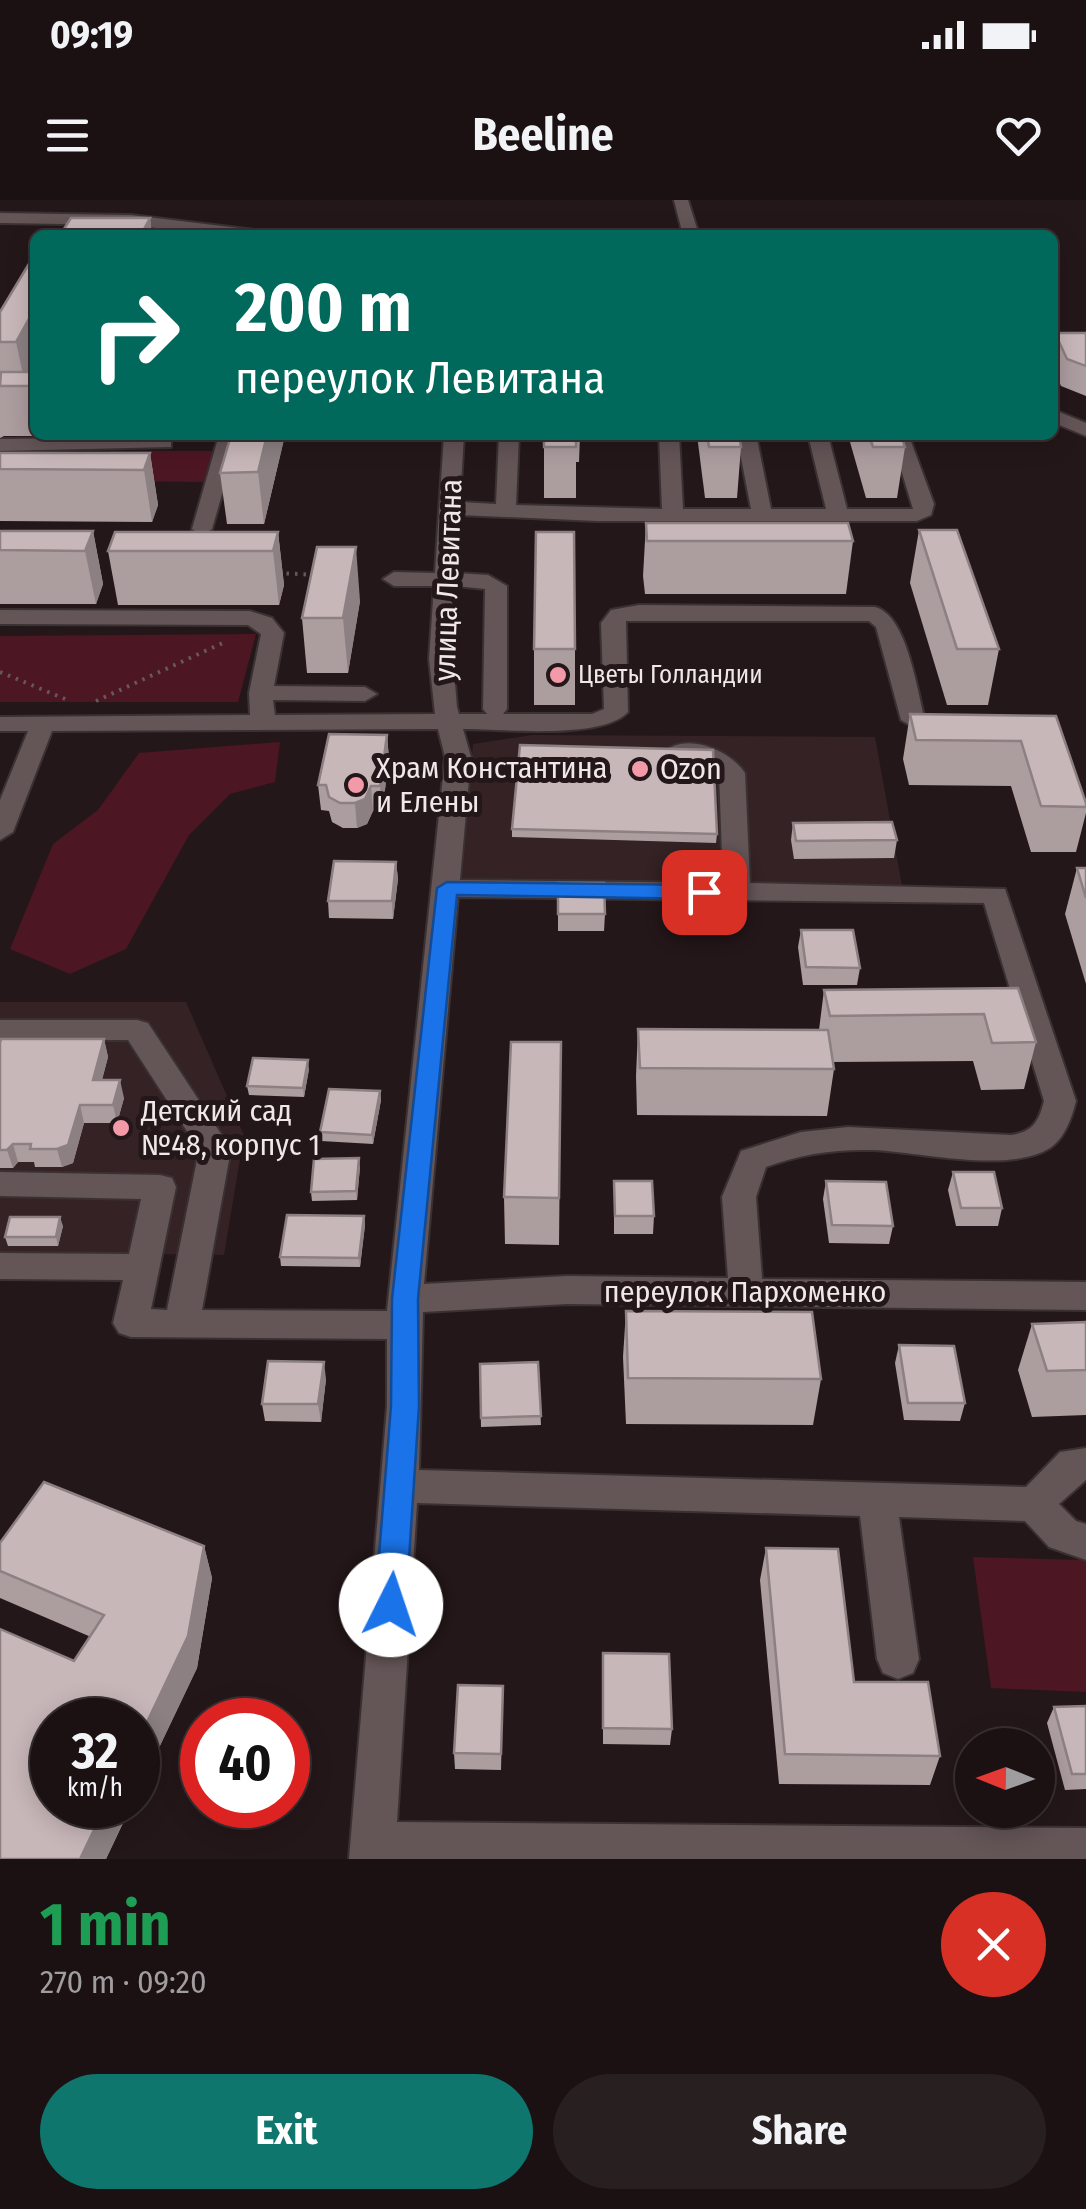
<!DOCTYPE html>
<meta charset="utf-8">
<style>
body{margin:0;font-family:"Fira Sans Condensed",sans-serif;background:#281f21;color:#f1f3f6;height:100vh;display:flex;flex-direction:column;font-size:38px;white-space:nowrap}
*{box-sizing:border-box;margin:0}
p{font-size:32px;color:#a09da0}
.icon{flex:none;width:55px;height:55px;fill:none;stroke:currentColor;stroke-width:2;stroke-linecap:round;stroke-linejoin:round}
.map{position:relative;height:1659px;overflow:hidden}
.drawer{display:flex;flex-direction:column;background:#1b1113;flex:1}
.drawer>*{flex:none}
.banner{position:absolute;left:30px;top:30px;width:1028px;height:210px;border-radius:15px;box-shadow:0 5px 25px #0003,0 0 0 2px #393133;background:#00695c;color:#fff;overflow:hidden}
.needle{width:65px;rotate:271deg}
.buttons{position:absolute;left:955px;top:1528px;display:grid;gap:20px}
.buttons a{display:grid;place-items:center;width:100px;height:100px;border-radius:50%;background:#1b1113;box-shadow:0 5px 25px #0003,0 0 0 2px #393133;font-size:50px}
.speed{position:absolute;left:30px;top:1498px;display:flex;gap:20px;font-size:50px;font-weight:700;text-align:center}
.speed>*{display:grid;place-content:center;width:130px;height:130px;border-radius:50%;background:#1b1113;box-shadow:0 5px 25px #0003,0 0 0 2px #393133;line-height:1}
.speed small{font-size:25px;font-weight:400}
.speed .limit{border:15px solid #d22;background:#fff;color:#111}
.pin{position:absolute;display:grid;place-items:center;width:85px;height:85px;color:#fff;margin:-42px;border-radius:20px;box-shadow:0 5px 15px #0006}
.me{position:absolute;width:110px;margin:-55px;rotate:4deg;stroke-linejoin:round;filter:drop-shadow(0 0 8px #0008)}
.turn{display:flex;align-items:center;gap:35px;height:210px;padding:0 40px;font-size:45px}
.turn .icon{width:130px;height:130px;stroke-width:2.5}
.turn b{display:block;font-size:70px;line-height:85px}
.round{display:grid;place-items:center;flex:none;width:105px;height:105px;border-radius:52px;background:#281f21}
.head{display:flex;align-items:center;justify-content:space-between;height:170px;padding:0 40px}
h1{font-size:60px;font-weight:700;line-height:75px;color:#1e9e55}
.cta{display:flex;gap:20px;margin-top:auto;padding:20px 40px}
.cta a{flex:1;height:115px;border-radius:60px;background:#0f766e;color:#fff;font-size:40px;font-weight:700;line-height:115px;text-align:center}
.cta a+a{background:#281f21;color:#f1f3f6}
.status{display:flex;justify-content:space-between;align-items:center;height:70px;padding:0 50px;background:#1b1113;direction:ltr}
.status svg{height:28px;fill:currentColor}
header{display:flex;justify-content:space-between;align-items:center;height:130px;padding:0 40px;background:#1b1113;font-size:45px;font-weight:700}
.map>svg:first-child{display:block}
.built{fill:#342224}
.green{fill:#4d1623}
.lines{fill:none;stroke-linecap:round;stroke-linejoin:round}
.minor-casing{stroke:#3a3132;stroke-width:4}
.path{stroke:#65595b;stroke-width:4;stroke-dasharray:2.5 6;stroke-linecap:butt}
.minor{fill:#645557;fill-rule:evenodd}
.wall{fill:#ac9d9f}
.shaded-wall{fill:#8c8082}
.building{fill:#c8b7b9;stroke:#8c8082;stroke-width:2.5}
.route{fill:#1a73e8;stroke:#114b97;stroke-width:2.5}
.poi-dot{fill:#f39aa8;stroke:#241719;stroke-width:4}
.labels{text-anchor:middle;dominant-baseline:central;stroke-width:10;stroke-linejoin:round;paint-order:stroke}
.far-poi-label{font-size:25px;fill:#f0e7e8;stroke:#241719;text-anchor:start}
.street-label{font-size:30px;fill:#f0e7e8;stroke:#241719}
.poi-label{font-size:30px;fill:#f0e7e8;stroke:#241719;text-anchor:start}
</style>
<div class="status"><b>09:19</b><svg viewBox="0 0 49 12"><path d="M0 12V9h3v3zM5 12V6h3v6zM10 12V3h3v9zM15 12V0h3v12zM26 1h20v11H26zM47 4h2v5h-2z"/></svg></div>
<header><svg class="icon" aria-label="menu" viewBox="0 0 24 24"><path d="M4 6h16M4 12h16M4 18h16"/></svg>Beeline<svg class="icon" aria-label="heart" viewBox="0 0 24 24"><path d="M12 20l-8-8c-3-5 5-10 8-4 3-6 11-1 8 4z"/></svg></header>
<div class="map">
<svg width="1086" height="1659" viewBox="0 0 1086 1659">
<rect width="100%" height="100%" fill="#241719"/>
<g class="built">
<path d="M532,535L875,537L902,686L462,681L473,544Z"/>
<path d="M0,802H186L244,935L224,1055L0,1052Z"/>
</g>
<g class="green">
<path d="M110,251H216L205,282L98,281Z"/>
<path d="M256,434L238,502H0V436Z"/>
<path d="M280,542L275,582L230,594L189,635L126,749L70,774L10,749L53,644L98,610L139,553Z"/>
<path d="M973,1357L1086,1360V1492L991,1488Z"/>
</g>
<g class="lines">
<defs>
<g id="minor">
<path d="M674,0H688L699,35H683Z"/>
<path d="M0,13L131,15L255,30L263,35H217L131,25L0,23Z"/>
<path d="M1052,209L1086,223V236L1052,222Z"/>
<path d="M219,235H239L212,329L202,335L192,329Z"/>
<path d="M444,235H464L460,302L496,304L499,235H519L516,305L662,309L659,235H679L683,309H751L738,242L731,235H754L757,239L771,309H826L808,235H828L847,309H913L893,243L884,235L909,236L934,304L931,315L917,321H597L460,315L457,373L488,375L507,386V509L503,514H592L604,509L601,423L611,410L639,405L875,407C907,415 917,490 925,520L913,527L901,520L876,427L869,421H626L628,512C603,540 501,529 463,529L471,557L460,680L723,683L719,573C703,554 679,568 663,553C685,531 730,550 745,573L750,683L1005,689L1076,901C1072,917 1065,938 1050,948C1008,974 921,952 873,950C836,949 800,954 766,967L756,997L762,1079L1086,1082V1110L567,1104L423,1112L419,1270L1026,1287L1060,1252L1086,1248V1280L1059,1304L1076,1321L1086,1324V1360L1049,1347L1025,1321L899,1317L919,1459L913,1473L898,1479L883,1473L877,1459L860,1316L417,1303L397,1622L1086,1628V1659H349L387,1206V1139L131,1137L119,1133L113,1123L123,1080L0,1079V1053L129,1054L141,999L0,996V972L160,975L172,978L176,987L151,1109L167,1110L199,950L128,840H0V820H137L148,823L231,949L202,1110L387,1111L445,557L438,529L52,531L13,632L0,640V600L28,531H0V517L250,515L249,493L261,434L248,425L0,424V410L250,411L272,418L284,433L274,486L365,487L377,494L365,501L273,500L275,515L435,514L429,459L434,386H394L383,379L394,372L435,373ZM456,386L485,389L483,509L487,514H459L457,507L453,459ZM458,697L984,703L1044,901C1039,921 1033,932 1011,935L848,927L801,932L741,951L722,997L728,1078L567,1076L424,1084Z"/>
<path d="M164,237L171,239V247L0,251V239Z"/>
</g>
</defs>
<use href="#minor" class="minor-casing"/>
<g class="path">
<path d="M278,373L317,375"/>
<path d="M0,472L70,501"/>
<path d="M96,501L227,441"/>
</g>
<use href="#minor" class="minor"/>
</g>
<g class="wall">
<path d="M150,18L152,35H60Z"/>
<path d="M0,112L35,159L28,172H35V235L189,236H4L0,238Z"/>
<path d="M1055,133H1086V196L1061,186L1052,166V147Z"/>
<path d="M231,235H285L264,324H227L220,273Z"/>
<path d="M544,235H580L579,262H576V298H544Z"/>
<path d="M697,235H739L741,247L737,298H705Z"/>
<path d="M848,235H901L905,247L897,298H866Z"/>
<path d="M0,253H150L158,305L152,322L0,321Z"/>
<path d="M646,323L853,341L846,394H645L643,376Z"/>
<path d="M919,330L999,449L988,505H947L910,383Z"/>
<path d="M0,331H93L103,384L96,404H0Z"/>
<path d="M278,332L284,385L279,405H118L108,351Z"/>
<path d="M360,401L348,473H307L302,418Z"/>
<rect x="534" y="449" width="41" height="56"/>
<path d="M910,514L1056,516L1086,603V613L1076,652H1031L1011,586L909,585L903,559Z"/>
<path d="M387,535L389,559L382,612L373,611L367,624L357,628H343L332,622L329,611L321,610L318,585Z"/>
<path d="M793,623L897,640L894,658L794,659L791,640Z"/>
<path d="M512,629L717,634L716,643L512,637Z"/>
<path d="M396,662L398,679L393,719L329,718L328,701Z"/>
<path d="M1077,668H1086V784L1065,714Z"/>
<path d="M558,683L605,714L604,731H558Z"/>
<path d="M801,730L860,768L857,785H803L798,747Z"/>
<path d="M1018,788L1036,842L1024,889L981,890L973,861L833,862L834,869L827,916L637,915L636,876L638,829L819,830L824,790Z"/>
<path d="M104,839L108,857L102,880L124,898L117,923H84L73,963L62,967H35L34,962H18L13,968H0V843Z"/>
<path d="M561,842L559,1045L505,1044L504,997Z"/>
<path d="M309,869L304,897L249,895L247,886Z"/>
<path d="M380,891L381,900L373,944L321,941L320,932Z"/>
<path d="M360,967L357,1000L312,1001L311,992Z"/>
<path d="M953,972L1002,1008L998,1026H956L948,990Z"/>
<path d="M614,981L654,1016L653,1034H614Z"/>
<path d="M826,981L893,1026L889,1044L829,1043L823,999Z"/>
<path d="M364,1016L365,1025L360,1067L281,1066L280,1057Z"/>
<path d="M63,1026L58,1046H8L5,1037Z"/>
<path d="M626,1111L821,1179L813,1225L626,1224L623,1157Z"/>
<path d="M1086,1122V1215L1032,1217L1018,1170L1032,1124Z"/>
<path d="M899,1145L965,1203L960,1221L904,1220L895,1163Z"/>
<path d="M538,1162L541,1225L481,1227L480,1164Z"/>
<path d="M326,1179L321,1222L265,1221L262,1204Z"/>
<path d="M0,1343L204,1346L212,1378L197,1468L106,1659H0L74,1461L91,1437L0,1398Z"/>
<path d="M766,1348L854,1482L940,1556L930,1585L779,1584L760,1380Z"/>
<path d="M603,1453L672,1529L670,1545L603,1544Z"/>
<path d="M503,1486L501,1570L455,1569L454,1553Z"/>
<path d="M1086,1506V1589L1065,1590L1047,1523L1054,1507Z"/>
</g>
<g class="shaded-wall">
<path d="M150,18L152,35H144L143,31Z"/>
<path d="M35,108V159L24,179L16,142Z"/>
<path d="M267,235H285L264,324L258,272Z"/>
<path d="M150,253L158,305L152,322L144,270Z"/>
<path d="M93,331L103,384L96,404L85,351Z"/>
<path d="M278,332L284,385L279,405L273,351Z"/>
<path d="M356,347L360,401L348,473L343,418Z"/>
<path d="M387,535L389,559L382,612L380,586Z"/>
<path d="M371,586L373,611L367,624L357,628L355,603Z"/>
<path d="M396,662L398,679L393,719L392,701Z"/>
<path d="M104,839L108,857L97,898L93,880Z"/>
<path d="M308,860L309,869L304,897L303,888Z"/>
<path d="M120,880L124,898L117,923L113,905Z"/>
<path d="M380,891L381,900L373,944L372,935Z"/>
<path d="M80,905L84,923L73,963L62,967L57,949Z"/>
<path d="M13,944L18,962L13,968L7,950Z"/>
<path d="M359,958L360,967L357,1000L356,991Z"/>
<path d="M364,1016L365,1025L360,1067L359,1058Z"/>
<path d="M60,1017L63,1026L58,1046L56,1037Z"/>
<path d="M324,1162L326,1179L321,1222L318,1204Z"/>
<path d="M204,1346L212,1378L197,1468L138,1592V1541Z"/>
<path d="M106,1605H131L106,1659H80Z"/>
</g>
<g class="building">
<path d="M71,18H150L143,31H105L103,35H60Z"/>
<path d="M209,30H229L227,35H193L195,33L208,34Z"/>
<path d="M30,62H35V108L16,142H0V112Z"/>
<path d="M1055,133H1086V166L1067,159Z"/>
<path d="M1,172H35V186H0Z"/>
<path d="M231,235H267L258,272L220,273Z"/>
<rect x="544" y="235" width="32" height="12"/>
<path d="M707,235H739L741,247H709Z"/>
<path d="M869,235H901L905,247H873Z"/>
<path d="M0,253H150L144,270L0,269Z"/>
<path d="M646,323H848L853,341H647Z"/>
<path d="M919,330H957L999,449H957Z"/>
<path d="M0,331H93L85,351L0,350Z"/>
<path d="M115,332H278L273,351H108Z"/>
<path d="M536,332H574L575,449H534Z"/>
<path d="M317,347H356L343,418H302Z"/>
<path d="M910,514L1056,516L1086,603V607L1041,606L1021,541L916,540Z"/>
<path d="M329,534L387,535L380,586H371L365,599L355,603H340L329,597L326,585H318Z"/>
<path d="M520,545L713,550L717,634L512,629Z"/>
<path d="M892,622L897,640L796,641L793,623Z"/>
<path d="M334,661L396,662L392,701H328Z"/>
<path d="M1077,668H1086V698Z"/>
<path d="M558,683H604L605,714H558Z"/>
<path d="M801,730H853L860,768L806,767Z"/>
<path d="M1018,788L1036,842L992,843L984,814L830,816L824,790Z"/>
<path d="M638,829L828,830L834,869L640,868Z"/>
<path d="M1,839H104L93,880H120L113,905H80L68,945L57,949H30L31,944H13L7,950H0V843Z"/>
<path d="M511,842H561L559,998L504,997Z"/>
<path d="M253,858L308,860L303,888L247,886Z"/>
<path d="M329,889L380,891L372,935L320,932Z"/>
<path d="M359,958L356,991L311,992L314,959Z"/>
<path d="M953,972H994L1002,1008H961Z"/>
<path d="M614,981H652L654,1016H615Z"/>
<path d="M826,981L886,982L893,1026L832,1025Z"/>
<path d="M287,1015L364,1016L359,1058L280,1057Z"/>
<path d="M10,1017H60L56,1037H5Z"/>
<path d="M626,1111L812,1112L821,1179L628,1178Z"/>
<path d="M1086,1122V1170L1047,1171L1032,1124Z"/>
<path d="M899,1145L954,1146L965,1203H908Z"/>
<path d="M268,1161L324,1162L318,1204H262Z"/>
<path d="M538,1162L541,1216L481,1218L480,1164Z"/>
<path d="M44,1282L204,1346L188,1436L138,1541V1520H52V1605H106L80,1659H0V1429L74,1461L104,1415L0,1371V1343Z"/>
<path d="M766,1348L838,1349L854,1482H928L940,1556L785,1554Z"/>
<path d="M603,1453L669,1454L672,1529L603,1528Z"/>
<path d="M458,1485L503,1486L501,1554L454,1553Z"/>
<path d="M1086,1506V1574H1072L1054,1507Z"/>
</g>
<path class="route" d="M447,682L704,685L714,692L704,699L457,695L418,1099L419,1206L406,1405L402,1415L391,1419L380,1415L375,1405L391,1206L392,1099L437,688Z"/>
<g class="poi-dot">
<circle cx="558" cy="475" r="10"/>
<circle cx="640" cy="569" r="10"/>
<circle cx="356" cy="585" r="10"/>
<circle cx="121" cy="928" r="10"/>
</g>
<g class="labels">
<g class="far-poi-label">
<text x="578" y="475">Цветы Голландии</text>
</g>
<g class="street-label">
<text transform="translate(448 380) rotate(-88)">улица Левитана</text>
<text x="745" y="1092">переулок Пархоменко</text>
</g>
<g class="poi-label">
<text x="376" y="568">Храм Константина<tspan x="376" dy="34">и Елены</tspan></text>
<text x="660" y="569">Ozon</text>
<text x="141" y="911">Детский сад<tspan x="141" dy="34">№48, корпус 1</tspan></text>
</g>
</g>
</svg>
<div class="buttons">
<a><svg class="needle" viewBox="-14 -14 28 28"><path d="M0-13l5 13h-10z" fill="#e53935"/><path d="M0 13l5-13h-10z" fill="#a09da0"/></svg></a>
</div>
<div class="speed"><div>32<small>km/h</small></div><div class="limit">40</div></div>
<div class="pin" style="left:704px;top:692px;background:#d93025"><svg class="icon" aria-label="arrive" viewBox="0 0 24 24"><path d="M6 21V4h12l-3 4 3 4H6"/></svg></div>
<svg class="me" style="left:391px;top:1405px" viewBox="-20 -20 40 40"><circle r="19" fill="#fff"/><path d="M0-13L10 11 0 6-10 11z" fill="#1a73e8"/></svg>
<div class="banner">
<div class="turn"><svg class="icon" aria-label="right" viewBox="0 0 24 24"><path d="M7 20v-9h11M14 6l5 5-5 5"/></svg><div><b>200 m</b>переулок Левитана</div></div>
</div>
</div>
<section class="drawer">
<div class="head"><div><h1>1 min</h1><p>270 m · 09:20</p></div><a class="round" style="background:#d93025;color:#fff"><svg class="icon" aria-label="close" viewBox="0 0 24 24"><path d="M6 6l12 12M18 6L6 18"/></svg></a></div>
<div class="cta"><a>Exit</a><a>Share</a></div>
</section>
